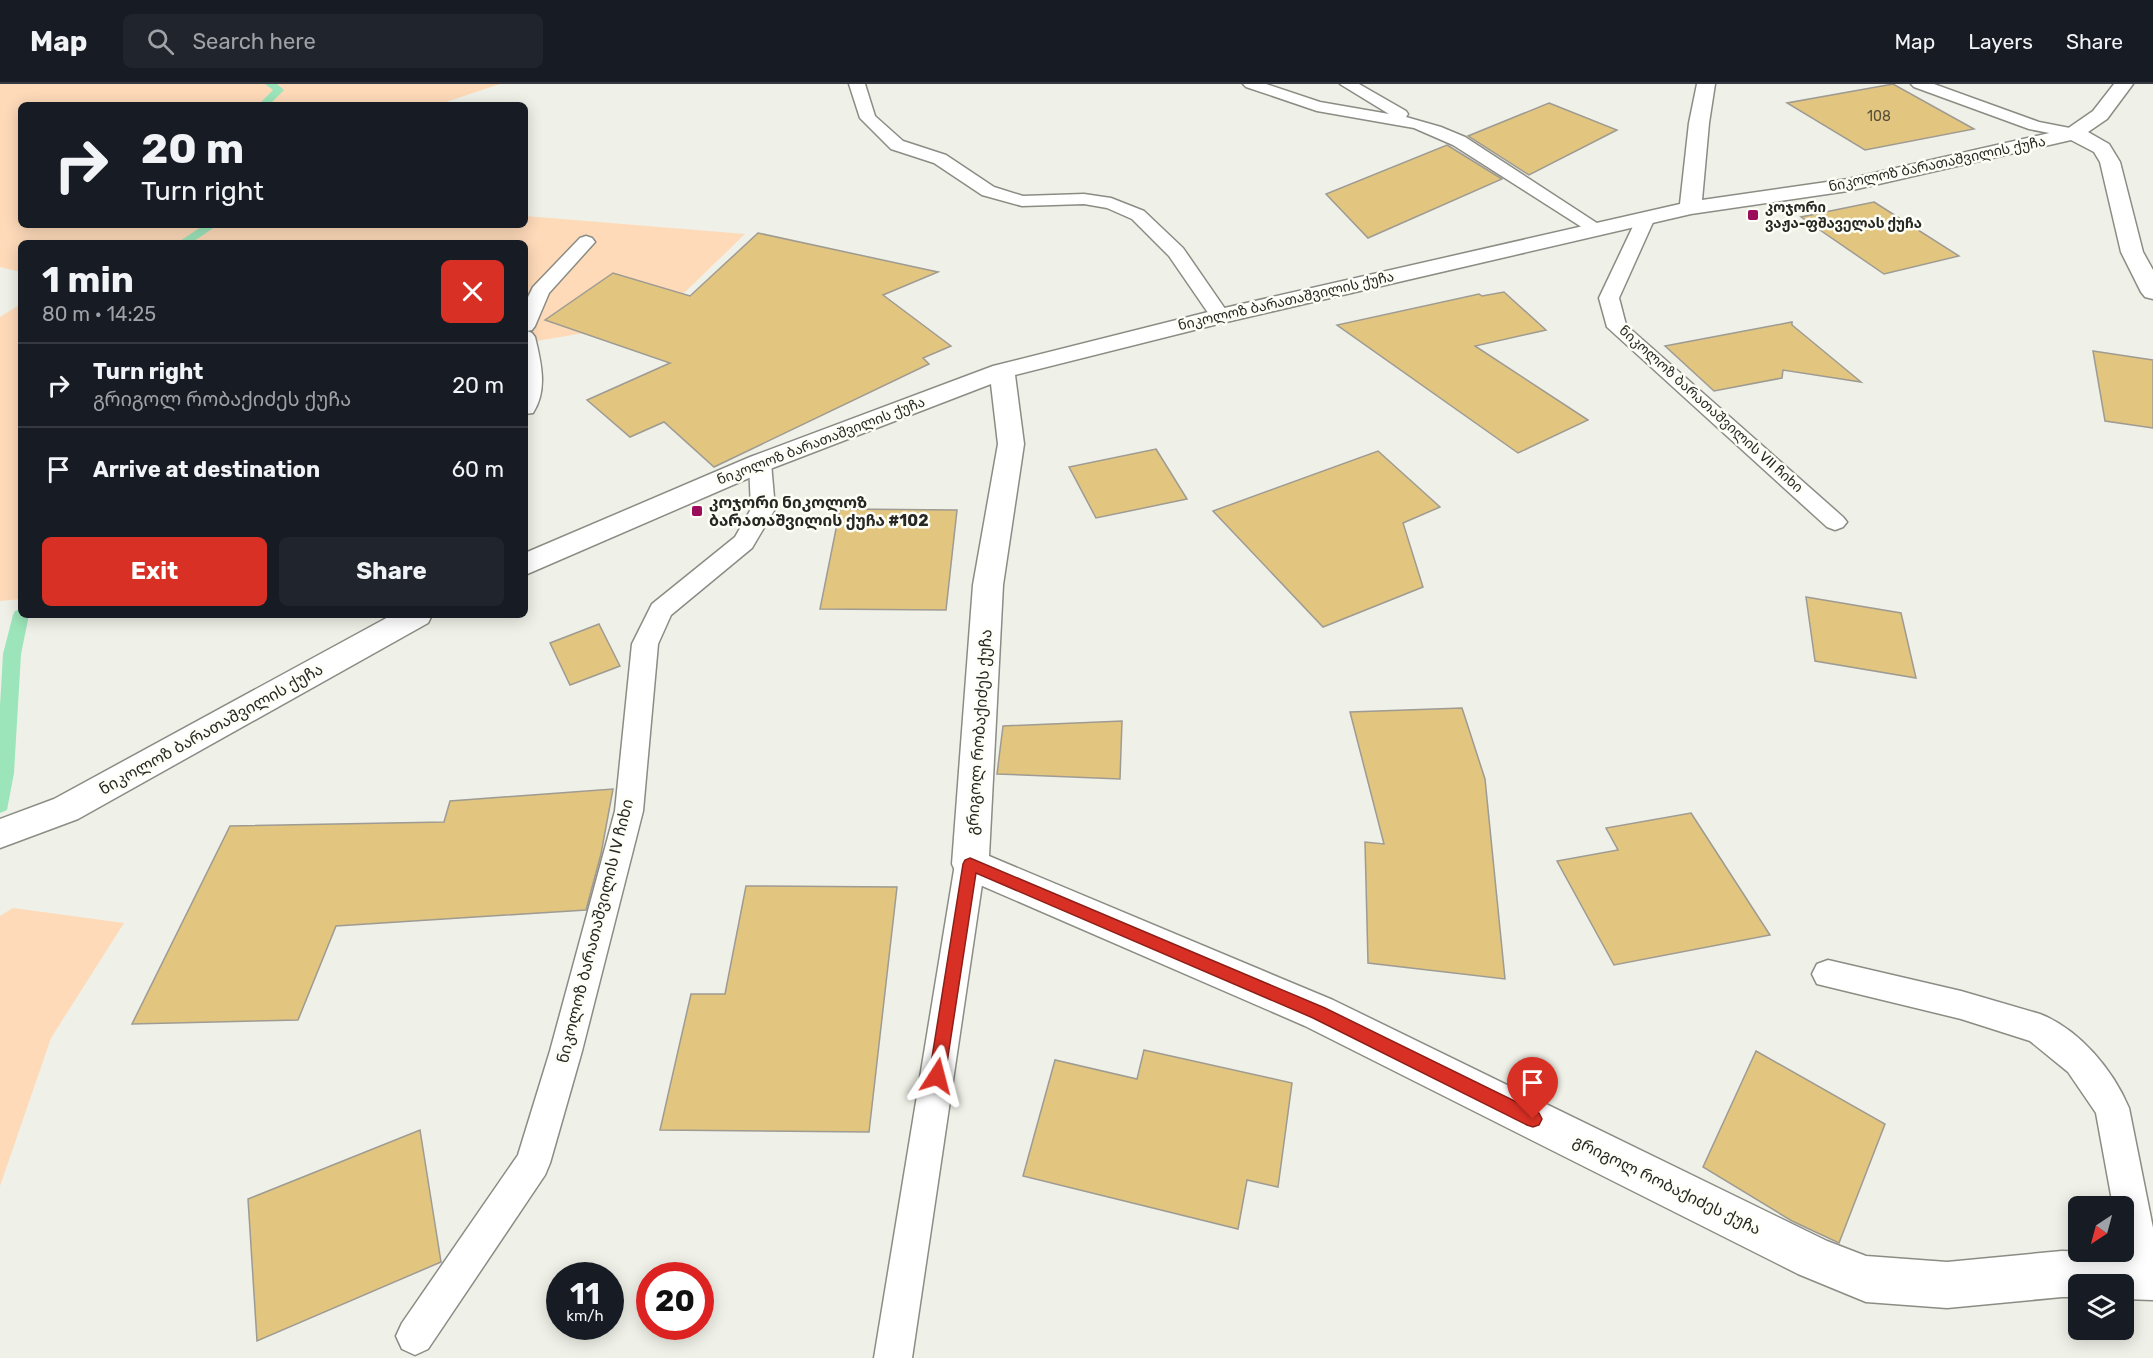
<!DOCTYPE html>
<meta charset="utf-8">
<style>
body{margin:0;font-family:Rubik,"Noto Sans Georgian",sans-serif;background:#20242c;color:#f1f3f6;height:100vh;display:flex;flex-direction:column;font-size:22px;white-space:nowrap}
*{box-sizing:border-box;margin:0}
p{font-size:20px;color:#9ea1a6}
.icon{flex:none;width:33px;height:33px;fill:none;stroke:currentColor;stroke-width:2;stroke-linecap:round;stroke-linejoin:round}
.map{position:relative;flex:1;overflow:hidden}
.details{position:absolute;left:18px;top:156px;width:510px;height:378px;display:flex;flex-direction:column;background:#171b24;border-radius:9px;box-shadow:0 3px 15px #0003}
.details>*{flex:none}
.guide{position:absolute;left:18px;top:18px;width:510px;height:126px;border-radius:9px;box-shadow:0 3px 15px #0003;background:#171b24;color:#f1f3f6;overflow:hidden}
.needle{width:39px;rotate:216deg}
.tools{position:absolute;left:2068px;top:1112px;display:grid;gap:12px}
.tools a{display:grid;place-items:center;width:66px;height:66px;border-radius:9px;background:#171b24;box-shadow:0 3px 15px #0003;font-size:30px}
.speed{position:absolute;left:546px;top:1178px;display:flex;gap:12px;font-size:30px;font-weight:700;text-align:center}
.speed>*{display:grid;place-content:center;width:78px;height:78px;border-radius:50%;background:#171b24;box-shadow:0 3px 15px #0003;line-height:1}
.speed small{font-size:15px;font-weight:400}
.speed .limit{border:9px solid #d22;background:#fff;color:#111}
.pin{position:absolute;display:grid;place-items:center;width:51px;height:51px;color:#fff;margin:-62px -26px;border-radius:50% 50% 50% 0;rotate:-45deg;box-shadow:0 0 6px #0007}
.pin .icon{rotate:45deg}
.me{position:absolute;width:66px;margin:-33px;rotate:9deg;stroke-linejoin:round;filter:drop-shadow(0 0 4px #0008)}
.turn{display:flex;align-items:center;gap:21px;height:126px;padding:0 24px;font-size:27px}
.turn .icon{width:78px;height:78px;stroke-width:2.5}
.turn b{display:block;font-size:42px;line-height:51px}
.round{display:grid;place-items:center;flex:none;width:63px;height:63px;border-radius:9px;background:#20242c}
.summary{display:flex;align-items:center;justify-content:space-between;height:102px;padding:0 24px}
h1{font-size:36px;font-weight:700;line-height:45px}
.cta{display:flex;gap:12px;margin-top:auto;padding:12px 24px}
.cta a{flex:1;height:69px;border-radius:9px;background:#d93025;color:#fff;font-size:24px;font-weight:700;line-height:69px;text-align:center}
.cta a+a{background:#20242c;color:#f1f3f6}
ul{padding:0;list-style:none}
li{display:flex;align-items:center;gap:18px;height:84px;padding:0 24px;border-top:2px solid #363941}
li div{flex:1}
li b{display:block;font-size:22px}
li em{font-style:normal}
header{display:flex;align-items:center;gap:36px;box-sizing:border-box;height:84px;padding:0 30px;background:#171b24;border-bottom:2px solid #363941}
header strong{font-size:28px}
nav{display:flex;gap:33px;margin-inline-start:auto;font-size:21px}
.search{width:420px;height:54px;background:#20242c;display:flex;align-items:center;gap:15px;box-sizing:border-box;padding:0 21px;border-radius:9px;color:#9ea1a6;font-size:22px}
.map>svg:first-child{display:block}
.green{fill:#fedab9}
.lines{fill:none;stroke-linecap:round;stroke-linejoin:round}
.stream{fill:#9ce5ba;fill-rule:evenodd}
.building{fill:#e2c57f;stroke:#9e9b93;stroke-width:1.5}
.lane-casing{stroke:#8b8c84;stroke-width:3}
.street-casing{stroke:#8b8c84;stroke-width:3}
.lane{fill:#fff;fill-rule:evenodd}
.street{fill:#fff;fill-rule:evenodd}
.route{fill:#d93025;stroke:#8d1f18;stroke-width:1.5}
.poi-dot{fill:#9c0e5c;stroke:#fdfef5;stroke-width:2}
.labels{text-anchor:middle;dominant-baseline:central;stroke-width:5;stroke-linejoin:round;paint-order:stroke}
.number-label{font-size:14px;fill:#564e3b}
.far-street-label{font-size:14px;fill:#272724;stroke:#fdfef5}
.far-poi-label{font-size:14px;font-weight:bold;fill:#272724;stroke:#fdfef5;text-anchor:start}
.poi-label{font-size:16px;font-weight:bold;fill:#272724;stroke:#fdfef5;text-anchor:start}
.street-label{font-size:16px;fill:#272724;stroke:#fdfef5}
</style>
<header>
<strong>Map</strong>
<div class="search"><svg class="icon" aria-label="search" viewBox="0 0 24 24"><circle cx="10" cy="10" r="6"/><path d="M15 15l6 6"/></svg>Search here</div>
<nav><a>Map</a><a>Layers</a><a>Share</a></nav>
</header>
<div class="map">
<svg width="2153" height="1274" viewBox="0 0 2153 1274">
<rect width="100%" height="100%" fill="#eff0e7"/>
<g class="green">
<path d="M0,0H500L437,21H21V141H525V132L745,150L655,237L525,259V159H21V188L0,183Z"/>
<path d="M21,220V515L0,517V233Z"/>
<path d="M13,824L124,839L51,954L0,1102V832Z"/>
</g>
<g class="lines">
<g class="stream">
<path d="M265,0H277L284,6L269,21H258L273,6Z"/>
<path d="M204,141H218L191,159H177Z"/>
<path d="M21,525V531H29L21,570L14,689L7,726L0,729V622L3,570L13,531L15,527Z"/>
</g>
</g>
<g class="building">
<path d="M1893,0L1974,45L1865,66L1787,19Z"/>
<path d="M1549,19L1617,46L1529,91L1468,52Z"/>
<path d="M1447,61L1502,95L1368,154L1326,110Z"/>
<path d="M1874,118L1959,172L1884,190L1801,133Z"/>
<path d="M758,149L938,188L883,211L951,262L923,274L929,280L714,383L664,338L630,353L587,316L670,279L545,236L613,189L690,212Z"/>
<path d="M1504,208L1546,246L1475,262L1588,336L1518,369L1337,241L1479,210L1482,212Z"/>
<path d="M1792,238V241L1861,298L1783,286L1782,294L1714,307L1665,262Z"/>
<path d="M2093,267L2153,276V344L2105,337Z"/>
<path d="M1156,365L1187,415L1096,434L1069,383Z"/>
<path d="M1378,367L1440,423L1403,439L1423,503L1323,543L1213,427Z"/>
<path d="M840,425L957,426L946,526L820,525Z"/>
<path d="M1806,513L1901,529L1916,594L1815,577Z"/>
<path d="M599,540L620,582L570,601L550,559Z"/>
<path d="M1462,624L1485,695L1505,895L1368,879L1365,758L1384,760L1350,628Z"/>
<path d="M1122,637L1120,695L997,690L1003,642Z"/>
<path d="M613,705L601,770L586,826L336,842L298,936L132,940L230,742L444,738L450,717Z"/>
<path d="M1691,729L1770,851L1614,881L1557,777L1618,766L1606,744Z"/>
<path d="M746,802L897,803L869,1048L660,1046L691,910H725Z"/>
<path d="M1144,966L1292,999L1278,1103L1247,1096L1238,1145L1023,1092L1055,976L1137,995Z"/>
<path d="M1756,967L1885,1040L1839,1159L1792,1137L1703,1083Z"/>
<path d="M420,1046L441,1178L257,1257L248,1115Z"/>
</g>
<g class="lines">
<defs>
<g id="lane">
<path d="M849,0H865L875,32L903,57L946,71L994,103L1023,112L1084,110L1111,114L1144,127L1183,164L1230,232L1227,236H1213L1169,172L1132,135L1107,124L1084,120L1022,122L982,111L934,79L891,65L860,34Z"/>
<path d="M1243,0H1266L1320,18L1389,30L1340,0H1359L1406,27L1408,30L1406,33L1441,43L1465,53L1606,145L1603,149H1591L1453,61L1414,44L1317,27L1246,3Z"/>
<path d="M1911,0H1934L2039,38L2080,46L2082,49L2074,54L2029,45L1914,3Z"/>
<path d="M1645,131L1651,132L1654,136L1619,214L1626,241L1843,433L1847,438L1843,443L1835,446L1827,443L1607,243L1599,214L1636,136L1639,132Z"/>
<path d="M586,152L592,154L595,158L549,209L535,242L532,246L527,247L532,249L535,253C541,278 548,306 533,329L525,330V219L533,203L580,154Z"/>
<path d="M760,372L768,374L771,379L775,425L752,464L671,531L658,560L643,727L582,967L550,1079L545,1091L428,1265L415,1271L402,1265L396,1252L402,1239L518,1071L550,967L615,727L632,560L652,520L735,453L751,425L749,379L752,374Z"/>
<path d="M970,768L980,771L985,780L912,1274H874L955,780L960,771Z"/>
<path d="M1828,876L1961,907L2040,930C2079,945 2113,986 2129,1024L2153,1144V1206L2144,1210L2131,1204L2125,1191L2121,1167H2124V1122H2113L2096,1029L2068,988L2030,957L1961,935L1817,900L1812,890L1817,880Z"/>
</g>
<g id="street">
<path d="M1697,0H1715L1709,39L1702,116L1848,95L2067,45L2093,27L2114,0H2133L2107,35L2088,48L2109,60L2120,78L2143,168L2153,186V215L2145,213L2141,208L2121,168L2100,78L2094,68L2071,56L1848,107L1691,130L1222,239L1015,291L1024,360L1003,501L989,772L1333,916L1827,1157L1866,1172L1947,1178L2062,1167L2153,1170V1216L2124,1215V1200H2079V1213H2062L1947,1224L1866,1218L1798,1190L1305,942L957,791L952,780L973,501L998,360L991,300L770,385L525,491V469L750,373L993,282L1220,225L1680,120L1689,39Z"/>
<path d="M392,531H432L428,539L78,735L0,764V735L54,715Z"/>
</g>
</defs>
<use href="#lane" class="lane-casing"/>
<use href="#street" class="street-casing"/>
<use href="#lane" class="lane"/>
<use href="#street" class="street"/>
</g>
<path class="route" d="M970,774L1325,924L1539,1029L1542,1035L1539,1041L1533,1043L1527,1041L1313,934L976,789L945,992L943,997L937,1000L931,997L929,992L963,780L965,776Z"/>
<g class="poi-dot">
<rect x="1747" y="125" width="12" height="12" rx="3"/>
<rect x="691" y="421" width="12" height="12" rx="3"/>
</g>
<g class="labels">
<g class="number-label">
<text x="1879" y="32">108</text>
</g>
<g class="far-street-label">
<text transform="translate(1937 80) rotate(-12)">ნიკოლოზ ბარათაშვილის ქუჩა</text>
<text transform="translate(1286 217) rotate(-13)">ნიკოლოზ ბარათაშვილის ქუჩა</text>
<text transform="translate(1711 325) rotate(42)">ნიკოლოზ ბარათაშვილის VII ჩიხი</text>
<text transform="translate(821 357) rotate(-21)">ნიკოლოზ ბარათაშვილის ქუჩა</text>
</g>
<g class="far-poi-label">
<text x="1765" y="123">კოჯორი<tspan x="1765" dy="16">ვაჟა-ფშაველას ქუჩა</tspan></text>
</g>
<g class="poi-label">
<text x="709" y="418">კოჯორი ნიკოლოზ<tspan x="709" dy="18">ბარათაშვილის ქუჩა #102</tspan></text>
</g>
<g class="street-label">
<text transform="translate(211 645) rotate(-29)">ნიკოლოზ ბარათაშვილის ქუჩა</text>
<text transform="translate(979 648) rotate(-86)">გრიგოლ რობაქიძეს ქუჩა</text>
<text transform="translate(595 847) rotate(-76)">ნიკოლოზ ბარათაშვილის IV ჩიხი</text>
<text transform="translate(1667 1101) rotate(26)">გრიგოლ რობაქიძეს ქუჩა</text>
</g>
</g>
</svg>
<div class="tools">
<a><svg class="needle" viewBox="-14 -14 28 28"><path d="M0-13l5 13h-10z" fill="#e53935"/><path d="M0 13l5-13h-10z" fill="#9ea1a6"/></svg></a>
<a><svg class="icon" aria-label="layers" viewBox="0 0 24 24"><path d="M12 4l9 5-9 5-9-5zM3 14l9 5 9-5"/></svg></a>
</div>
<div class="speed"><div>11<small>km/h</small></div><div class="limit">20</div></div>
<div class="pin" style="left:1533px;top:1035px;background:#d93025"><svg class="icon" aria-label="arrive" viewBox="0 0 24 24"><path d="M6 21V4h12l-3 4 3 4H6"/></svg></div>
<svg class="me" style="left:937px;top:992px" viewBox="-20 -20 40 40"><path d="M0-17L14 15 0 8-14 15z" fill="#d93025" stroke="#fff" stroke-width="4"/></svg>
<div class="guide">
<div class="turn"><svg class="icon" aria-label="right" viewBox="0 0 24 24"><path d="M7 20v-9h11M14 6l5 5-5 5"/></svg><div><b>20 m</b>Turn right</div></div>
</div>
<section class="details">
<div class="summary"><div><h1>1 min</h1><p>80 m · 14:25</p></div><a class="round" style="background:#d93025;color:#fff"><svg class="icon" aria-label="close" viewBox="0 0 24 24"><path d="M6 6l12 12M18 6L6 18"/></svg></a></div>
<ul>
<li><svg class="icon" aria-label="right" viewBox="0 0 24 24"><path d="M7 20v-9h11M14 6l5 5-5 5"/></svg><div><b>Turn right</b><p>გრიგოლ რობაქიძეს ქუჩა</p></div><em>20 m</em></li>
<li><svg class="icon" aria-label="arrive" viewBox="0 0 24 24"><path d="M6 21V4h12l-3 4 3 4H6"/></svg><div><b>Arrive at destination</b></div><em>60 m</em></li>
</ul>
<div class="cta"><a>Exit</a><a>Share</a></div>
</section>
</div>
